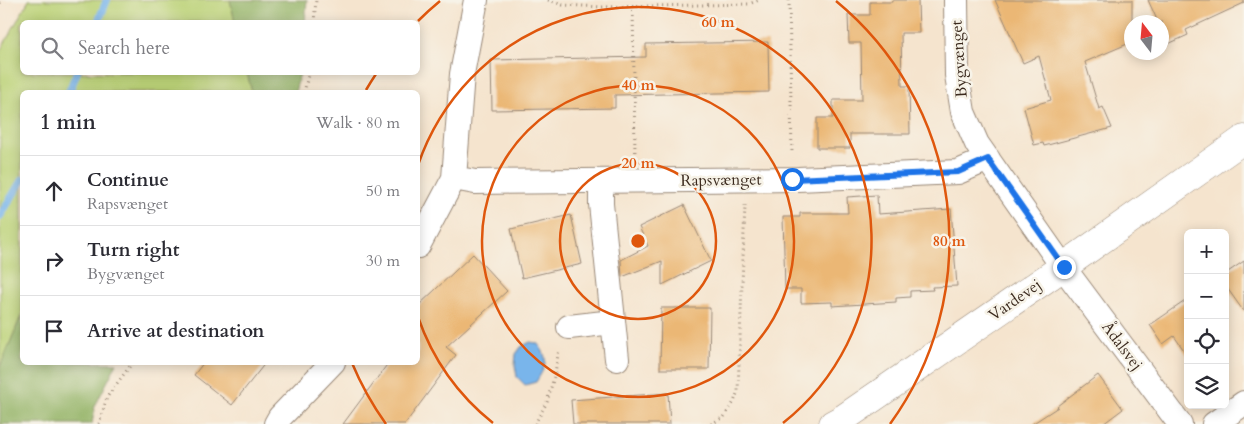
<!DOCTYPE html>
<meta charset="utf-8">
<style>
body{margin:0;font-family:Cardo,serif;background:#f7f7f7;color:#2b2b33}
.controls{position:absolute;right:15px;bottom:15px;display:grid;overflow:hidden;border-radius:8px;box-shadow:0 2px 12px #0003}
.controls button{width:45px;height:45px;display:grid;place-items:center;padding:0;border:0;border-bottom:1px solid #e1e1e2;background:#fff;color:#2b2b33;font:25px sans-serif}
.compass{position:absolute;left:1124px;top:15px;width:45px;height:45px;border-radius:50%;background:#fff;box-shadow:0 2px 12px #0003;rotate:344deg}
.stop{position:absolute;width:15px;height:15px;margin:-11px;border:4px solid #1a73e8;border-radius:50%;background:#fff}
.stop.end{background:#1a73e8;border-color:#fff;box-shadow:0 1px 5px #0008}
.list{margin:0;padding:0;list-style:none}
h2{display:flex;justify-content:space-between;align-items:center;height:65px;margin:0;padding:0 20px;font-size:21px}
h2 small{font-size:16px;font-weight:400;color:#7c7c81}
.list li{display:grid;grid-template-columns:32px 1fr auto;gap:15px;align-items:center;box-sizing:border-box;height:70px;padding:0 20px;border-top:1px solid #e1e1e2}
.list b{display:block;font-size:19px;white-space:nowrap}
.list p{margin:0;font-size:16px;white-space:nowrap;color:#7c7c81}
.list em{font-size:16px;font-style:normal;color:#7c7c81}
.icon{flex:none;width:28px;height:28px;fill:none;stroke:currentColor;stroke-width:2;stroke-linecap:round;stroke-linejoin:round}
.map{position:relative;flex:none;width:1244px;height:424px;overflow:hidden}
.search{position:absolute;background:#fff;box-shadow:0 2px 12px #0003;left:20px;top:20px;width:400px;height:55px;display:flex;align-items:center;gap:12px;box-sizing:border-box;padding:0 18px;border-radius:8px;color:#7c7c81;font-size:19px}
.panel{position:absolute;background:#fff;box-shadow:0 2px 12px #0003;left:20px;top:90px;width:400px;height:275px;border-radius:8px}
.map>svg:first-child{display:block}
</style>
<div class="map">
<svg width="1244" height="424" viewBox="0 0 1244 424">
<rect width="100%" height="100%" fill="#f7f3e8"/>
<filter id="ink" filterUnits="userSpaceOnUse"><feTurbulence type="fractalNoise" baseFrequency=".02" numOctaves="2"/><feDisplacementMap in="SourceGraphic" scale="10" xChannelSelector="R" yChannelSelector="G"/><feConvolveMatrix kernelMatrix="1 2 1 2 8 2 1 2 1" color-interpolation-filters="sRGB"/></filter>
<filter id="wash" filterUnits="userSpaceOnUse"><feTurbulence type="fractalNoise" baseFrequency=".0096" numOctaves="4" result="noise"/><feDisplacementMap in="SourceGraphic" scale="20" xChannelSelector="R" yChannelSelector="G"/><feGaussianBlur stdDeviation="1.12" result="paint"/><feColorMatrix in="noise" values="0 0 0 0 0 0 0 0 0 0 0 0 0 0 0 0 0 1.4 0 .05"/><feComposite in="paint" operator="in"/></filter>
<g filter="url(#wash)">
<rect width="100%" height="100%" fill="#f5e4ce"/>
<path fill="#bbd277" stroke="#7b7e4a" d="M29,0h201l5,22h-213v50l225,1 5,19h-230v222l-22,53v-316z"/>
<path fill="#94b468" stroke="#686f43" d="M230,0h77l-2,22h-70z
M247,73v-1l53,1 -5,19h-43z
M22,314v48l95,1 -22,43 -3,18h-92v-57z"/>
<path fill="#79b5eb" stroke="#5a7084" d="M530,342l7,1c13,15 9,23 -1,39l-11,3 -8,-8 -2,-12 1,-11 5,-7z"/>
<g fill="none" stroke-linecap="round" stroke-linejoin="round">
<path stroke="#79b5eb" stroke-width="8" d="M98,22l9,-22
M69,92l8,-20
M0,216l22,-36"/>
</g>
<g id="blocks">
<path fill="#ebb775" d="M892,0h26l1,33h-18l1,53h7l1,48h-60v14h-33v-30h16v-18h29l-1,-57h-12l-1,-28h22v-13h22z
M995,0h137v42l-47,20 14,47 4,-2 9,21 -68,18 -1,-3 -9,2 -10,-37 27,-8 -12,-44 -16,7z
M1148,0h96v3l-58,27 2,5 -20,9 -6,-13v-9h-4z
M768,42l1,50 -154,3v13l-123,2 -1,-50 155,-3v-13z
M877,195l1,19 73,-5 6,77 -25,1 1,3 -23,1v6l-14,1v4l-64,4v-4l-31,1v-14h-16l-2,-72h17v-4h48l-1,-16z
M684,205l27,56 -49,24v-24l-40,16 -1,-17 27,-14 -9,-19z
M571,215l11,49 -60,14 -11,-49z
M473,254l34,37 -61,56 10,8 -51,69h-62l46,-62h29v-56z
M1244,261v51l-19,-27v-11z
M1188,299v57l-14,-20 -11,8 -13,-19z
M661,308h49l-1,61h-49z
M204,362h62l-34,43 -38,-30z
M1098,375l25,34 -20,15h-71l26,-17 -1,-1z
M668,393l2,31h-97l-2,-24z"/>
</g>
</g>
<g filter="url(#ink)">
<use href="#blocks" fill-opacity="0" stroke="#988776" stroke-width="1"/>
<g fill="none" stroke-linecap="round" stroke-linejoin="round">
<defs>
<path id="street" d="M956,0l1,75 6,37 14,32 86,123 117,157
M454,178l21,4 323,-3 160,-7 30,-13
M601,181v23l16,155
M418,246l36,-68 8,-104 14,-74
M569,327l44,-5
M276,424l4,-7 53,-55
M1214,424l30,-21"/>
<path id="secondary" d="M833,424l11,-6 219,-151 181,-128"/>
</defs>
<use href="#street" stroke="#988776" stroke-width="26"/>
<use href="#secondary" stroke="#988776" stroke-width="29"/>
<path stroke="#988776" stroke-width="3" stroke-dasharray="1 4" stroke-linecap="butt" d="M548,0l15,5 38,2 148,-3 10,-4
M789,0l3,154
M0,3l3,-3
M633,6l2,150
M314,22l2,-22
M304,92l5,-20
M99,424l8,-27 26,-35
M535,424l12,-22 8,-29 4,-24
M711,424l13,-7 10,-15 4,-11 7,-186"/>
<use href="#street" stroke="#fff" stroke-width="24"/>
<use href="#secondary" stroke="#fff" stroke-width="28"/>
</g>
</g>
<g fill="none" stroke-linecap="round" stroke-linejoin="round" filter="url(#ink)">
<path stroke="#1a73e8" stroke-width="6" d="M792,179l166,-7 30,-13 76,108"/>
</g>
<g fill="none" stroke="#df570d" stroke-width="2.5">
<circle cx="638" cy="241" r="78"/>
<circle cx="638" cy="241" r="156"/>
<path d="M493 423A233 233 0 0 1 418 317M418 165A233 233 0 1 1 783 423"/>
<path d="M386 424A311 311 0 0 1 352 363M366 90A311 311 0 0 1 376 74M418 21A311 311 0 0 1 440 1M836 1A311 311 0 0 1 890 424"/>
</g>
<g text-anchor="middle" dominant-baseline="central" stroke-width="5" stroke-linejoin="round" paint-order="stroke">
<g font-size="16" fill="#3b2a1e" stroke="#f7f3e8">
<text transform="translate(959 59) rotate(-94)">Bygvænget</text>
<text transform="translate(721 180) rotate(-1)">Rapsvænget</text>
<text transform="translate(1015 300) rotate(-35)">Vardevej</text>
<text transform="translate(1122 346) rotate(53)">Ådalsvej</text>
</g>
</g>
<circle cx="638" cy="241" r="8" fill="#df570d" stroke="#f7f3e8" stroke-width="2.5"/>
<g font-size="15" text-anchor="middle" font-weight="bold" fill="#df570d" stroke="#f7f3e8" stroke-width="5" stroke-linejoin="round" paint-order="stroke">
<text x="718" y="27">60 m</text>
<text x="638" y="90">40 m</text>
<text x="638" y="168">20 m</text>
<text x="949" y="246">80 m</text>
</g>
</svg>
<div class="controls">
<button>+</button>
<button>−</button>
<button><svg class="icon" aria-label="locate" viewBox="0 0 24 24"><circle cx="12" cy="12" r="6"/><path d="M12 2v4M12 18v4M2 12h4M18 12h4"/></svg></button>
<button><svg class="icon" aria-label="layers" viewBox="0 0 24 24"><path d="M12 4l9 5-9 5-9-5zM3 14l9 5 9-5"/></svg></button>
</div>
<svg class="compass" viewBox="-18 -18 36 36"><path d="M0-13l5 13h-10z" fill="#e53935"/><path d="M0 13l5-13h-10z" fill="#7c7c81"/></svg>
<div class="stop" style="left:792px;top:179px"></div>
<div class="stop end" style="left:1064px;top:267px"></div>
<div class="search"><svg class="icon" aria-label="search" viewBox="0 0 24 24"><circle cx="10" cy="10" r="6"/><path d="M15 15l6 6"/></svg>Search here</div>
<section class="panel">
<h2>1 min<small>Walk · 80 m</small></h2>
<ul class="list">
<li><svg class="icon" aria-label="ahead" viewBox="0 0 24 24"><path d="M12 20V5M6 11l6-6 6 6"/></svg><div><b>Continue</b><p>Rapsvænget</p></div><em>50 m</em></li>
<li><svg class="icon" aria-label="right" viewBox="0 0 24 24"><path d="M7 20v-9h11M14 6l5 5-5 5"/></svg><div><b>Turn right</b><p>Bygvænget</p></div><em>30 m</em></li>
<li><svg class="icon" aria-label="arrive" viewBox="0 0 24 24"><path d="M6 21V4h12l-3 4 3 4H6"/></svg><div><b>Arrive at destination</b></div></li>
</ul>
</section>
</div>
